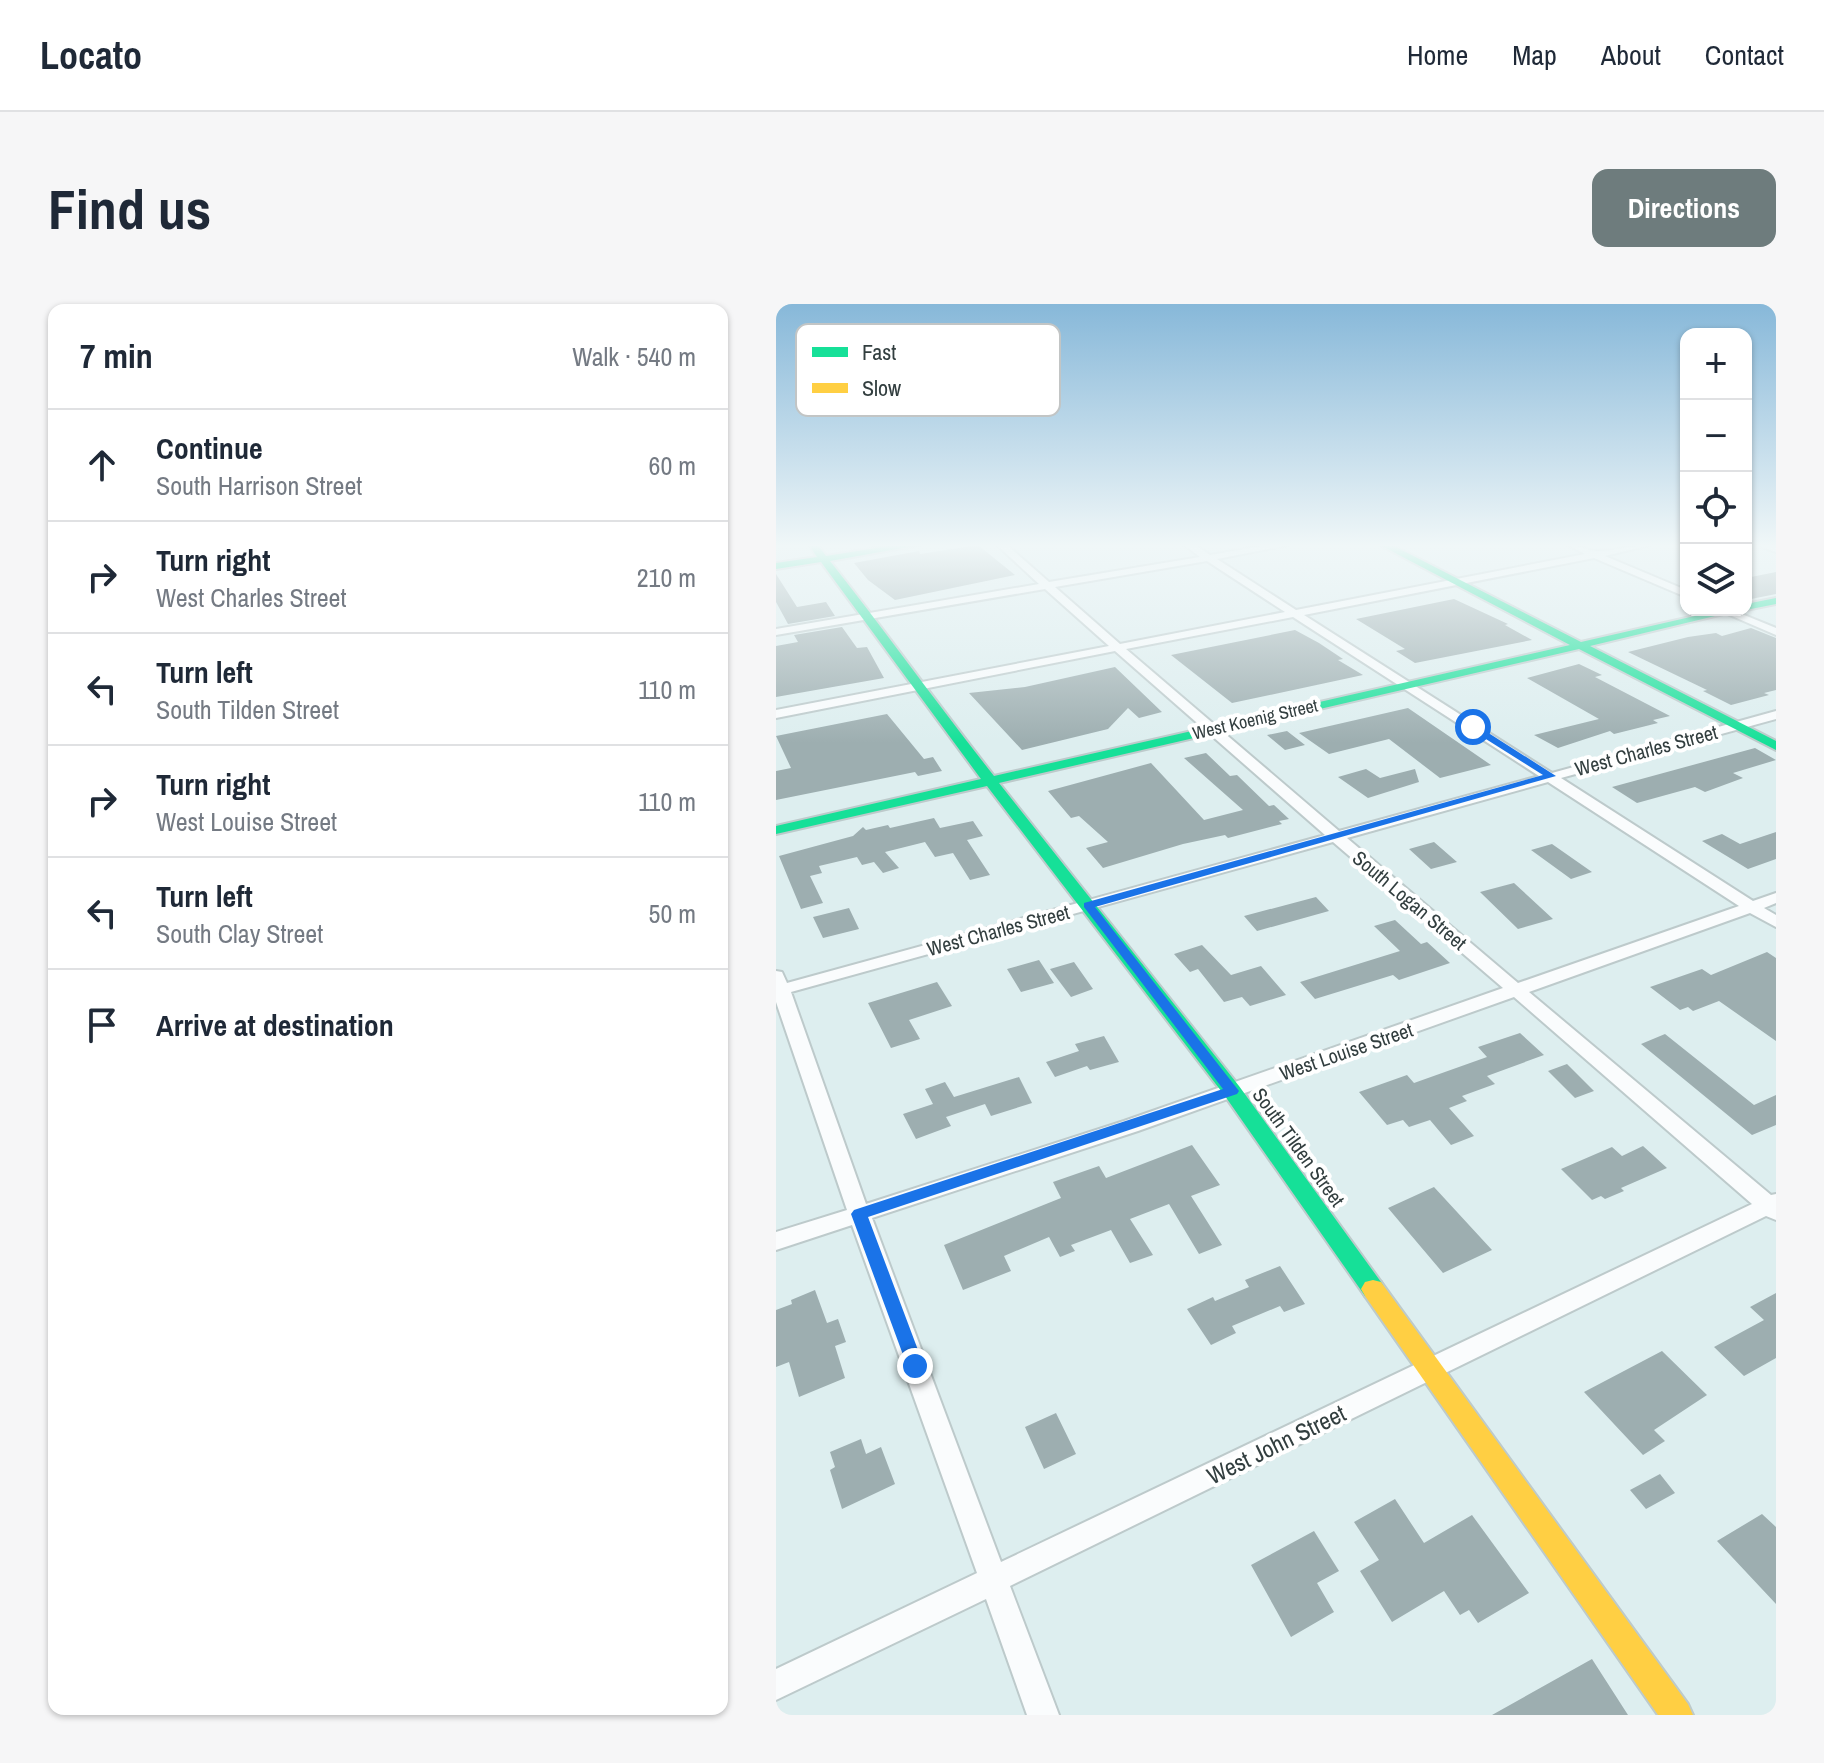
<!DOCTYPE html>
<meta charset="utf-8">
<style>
body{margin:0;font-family:"Archivo Narrow",sans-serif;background:#f6f6f7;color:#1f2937}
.controls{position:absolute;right:24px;top:24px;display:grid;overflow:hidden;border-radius:16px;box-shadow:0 2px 6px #0004}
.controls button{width:72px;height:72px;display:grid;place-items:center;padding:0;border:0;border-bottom:2px solid #e0e1e3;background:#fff;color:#1f2937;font:40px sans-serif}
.stop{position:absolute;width:24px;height:24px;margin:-18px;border:6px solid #1a73e8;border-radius:50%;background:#fff}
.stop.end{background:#1a73e8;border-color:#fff;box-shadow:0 2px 8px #0008}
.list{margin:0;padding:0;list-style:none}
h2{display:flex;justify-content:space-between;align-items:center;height:104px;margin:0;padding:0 32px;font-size:34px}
h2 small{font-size:26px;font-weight:400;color:#747a83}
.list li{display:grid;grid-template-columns:52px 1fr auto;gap:24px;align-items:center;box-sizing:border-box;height:112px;padding:0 32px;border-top:2px solid #e0e1e3}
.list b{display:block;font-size:30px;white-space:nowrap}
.list p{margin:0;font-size:26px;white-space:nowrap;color:#747a83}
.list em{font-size:26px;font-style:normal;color:#747a83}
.icon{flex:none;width:44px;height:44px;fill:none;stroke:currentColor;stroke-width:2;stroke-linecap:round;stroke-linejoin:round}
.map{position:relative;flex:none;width:1000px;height:1411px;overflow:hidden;border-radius:16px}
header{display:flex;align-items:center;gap:48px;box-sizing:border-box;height:112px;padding:0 40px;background:#fff;border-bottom:2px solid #e0e1e3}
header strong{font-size:38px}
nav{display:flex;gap:44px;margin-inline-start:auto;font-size:28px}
.intro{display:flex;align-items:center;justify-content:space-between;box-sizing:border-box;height:192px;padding:0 48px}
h1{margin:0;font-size:56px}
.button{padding:20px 36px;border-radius:16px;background:#6e7c7d;color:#fff;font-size:28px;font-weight:700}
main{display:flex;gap:48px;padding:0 48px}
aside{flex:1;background:#fff;border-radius:16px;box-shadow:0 2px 6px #0004}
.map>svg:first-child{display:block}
</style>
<header>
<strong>Locato</strong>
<nav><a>Home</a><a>Map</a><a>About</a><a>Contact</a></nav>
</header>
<div class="intro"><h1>Find us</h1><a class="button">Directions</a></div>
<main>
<aside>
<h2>7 min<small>Walk · 540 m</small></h2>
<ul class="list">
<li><svg class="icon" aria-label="ahead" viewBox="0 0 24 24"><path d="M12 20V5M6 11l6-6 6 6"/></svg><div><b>Continue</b><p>South Harrison Street</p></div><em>60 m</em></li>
<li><svg class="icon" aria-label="right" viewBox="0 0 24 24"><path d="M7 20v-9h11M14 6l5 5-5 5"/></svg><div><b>Turn right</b><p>West Charles Street</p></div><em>210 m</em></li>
<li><svg class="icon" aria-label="left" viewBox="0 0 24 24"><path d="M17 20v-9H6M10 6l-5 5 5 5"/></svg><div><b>Turn left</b><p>South Tilden Street</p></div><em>110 m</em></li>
<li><svg class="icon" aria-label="right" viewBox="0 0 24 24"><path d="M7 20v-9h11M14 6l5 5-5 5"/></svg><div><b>Turn right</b><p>West Louise Street</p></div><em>110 m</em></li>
<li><svg class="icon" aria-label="left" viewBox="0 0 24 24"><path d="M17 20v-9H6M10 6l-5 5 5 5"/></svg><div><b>Turn left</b><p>South Clay Street</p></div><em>50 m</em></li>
<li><svg class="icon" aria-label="arrive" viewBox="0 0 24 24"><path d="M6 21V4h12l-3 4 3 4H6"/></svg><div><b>Arrive at destination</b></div></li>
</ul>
</aside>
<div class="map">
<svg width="1000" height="1411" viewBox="0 0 1000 1411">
<rect width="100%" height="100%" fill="#ddeeef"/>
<path fill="#9daeb0" d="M202,241l37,30 -120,25 -27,-20 -14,-17 65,-12 1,3z
M1000,268v22l-30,6v-22z
M0,270l21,33 29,-5 9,14 -47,8 -12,-22z
M678,295l54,25 -3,1 27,15 -117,23 -19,-12 9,-2 -49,-30z
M66,323l15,21 10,-1 17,31 -108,19v-51l22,-4 -4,-7z
M975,324l25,10v52l-12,3 5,2 -38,10 -28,-14 4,-1 -79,-38 60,-15 28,-4 6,3z
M519,326l24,13 24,16 -5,1 25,15 -131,28 -61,-48z
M803,360l23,11 -7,2 75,39 -17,4 5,3 -44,11 -4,-3 -52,17 -24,-13 65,-16 -72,-41z
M339,363l47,45 -23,6 -11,-10 -20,21 -86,21 -53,-57 56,-6z
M632,404l83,57 -51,13 -51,-39 -60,15 -30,-21z
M111,410l37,45 9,-2 9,14 -24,5 -3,-4 -139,28v-29l15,-3 -15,-32z
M511,427l18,14 -20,5 -18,-15z
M979,444l21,12 -43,13 10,5 -38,14 -10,-5 -58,16 -25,-16z
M430,449l24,23 7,-1 32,31 5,-1 15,14 -10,2 3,3 -54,14 -3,-3 -42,9 -80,24 -17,-20 22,-6 -29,-26 -8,2 -23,-27 103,-28 53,57 39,-10 -59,-52z
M590,465l14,9 35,-9 4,13 -51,16 -30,-21z
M158,514l6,10 33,-7 10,15 -16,4 23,35 -20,5 -17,-27 -18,4 -10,-15 -40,10 14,16 -16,5 -9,-11 -12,3 -5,-8 -38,9 3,7 -12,3 13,27 -22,6 -22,-53 74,-20 10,-9 3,3 22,-5 2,3z
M1000,528v27l-28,10 -46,-28 20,-7 18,10z
M658,538l23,20 -26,7 -22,-20z
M776,540l40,28 -21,7 -40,-29z
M738,579l39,36 -35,10 -38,-37z
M540,593l13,14 -72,20 -13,-15z
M73,604l10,21 -36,9 -10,-21z
M619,616l26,24 6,-2 23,21 -51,17 -6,-5 -78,24 -15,-17 100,-31 -26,-25z
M426,641l29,30 30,-9 25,29 -36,11 -8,-9 -18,5 -26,-33 -8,3 -16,-18z
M991,648l9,6v83l-57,-40 -26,10 -5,-4 -8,3 -30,-23 52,-18 9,6z
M263,656l15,23 -33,9 -14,-23z
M298,658l19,27 -22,8 -21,-28z
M161,678l15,24 -43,14 11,19 -29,9 -23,-45z
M744,729l24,22 -57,21 8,8 -33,12 5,5 -18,7 25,28 -23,9 -21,-25 -21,7 -6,-7 -16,5 -28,-33 48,-17 7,8 73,-26 -9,-10z
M889,730l89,71 22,-10v30l-24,10 -111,-91z
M328,732l15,26 -29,8 -3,-4 -32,11 -9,-15 33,-11 -4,-7z
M791,760l27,27 -19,7 -27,-27z
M243,773l13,26 -41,13 -6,-12 -39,13 5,9 -35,13 -13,-25 30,-10 -8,-15 20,-7 9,15z
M416,841l28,40 -29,11 31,49 -23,9 -30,-50 -39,15 23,36 -23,8 -19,-33 -40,15 4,6 -15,6 -11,-20 -45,19 7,15 -48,19 -19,-45 117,-47 -8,-16 46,-16 7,12z
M867,842l24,22 -46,20 3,3 -19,8 -4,-3 -9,4 -31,-31 51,-22 10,9z
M658,883l58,63 -49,23 -55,-65z
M504,962l25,38 -21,8 -4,-6 -48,20 4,7 -25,12 -24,-36 26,-12 2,4 34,-14 -4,-7z
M39,986l12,33 11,-4 8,23 -11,4 10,32 -46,19 -10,-35 -13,5v-57l16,-6 -1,-4z
M1000,989v65l-32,18 -30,-29 50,-27 -14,-13z
M886,1047l45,44 -53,35 11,11 -22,14 -59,-63z
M280,1109l20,41 -32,15 -19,-42z
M85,1135l5,15 15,-7 14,37 -53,25 -12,-39 5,-3 -5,-15z
M884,1170l15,19 -29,16 -16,-19z
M619,1195l29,44 48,-28 57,78 -51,30 -9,-13 -9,5 -16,-24 -52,31 -32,-51 19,-11 -25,-38z
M986,1210l14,13v77l-59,-63z
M538,1227l25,40 -22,12 17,29 -43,25 -40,-72z
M816,1355l36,56h-136z"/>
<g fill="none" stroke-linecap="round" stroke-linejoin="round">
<defs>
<path id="street" d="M221,241h10l42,37 151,-25 -16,-12h11l15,10 57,-10h22l-72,14 79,51 289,-56 -17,-9c11,0 21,7 31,6 17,0 34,-6 51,-6l-45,11 81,34v7l-92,-39 -290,57 248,158 224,-62v8l-215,59 192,123 23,-8v10l-12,5 12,7v12l-26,-14 -221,79 242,203 5,-1v26l-10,-4 -756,370 49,129h-32l-41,-116 -210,101v-31l201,-96 -125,-348 -76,25v-18l71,-22 -71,-208v-31l6,1 5,11 538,-148 -210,-184 -339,67v-8l333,-64 -64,-57 -269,46v-6l263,-45zM431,257l78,51 -165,32 -65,-57zM517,313l246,159 -200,55 -213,-182zM772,478l191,124 -221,77 -171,-145zM557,538l170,146 -379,133 -258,83 -75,-212zM738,693l238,207 -751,358 -129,-344 266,-87z
M985,241l15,1v6l-14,-5z
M942,306h14l44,18v7z"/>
<path id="fast" d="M33,241h9l8,11 69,-11h24l-89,16c56,71 108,144 164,215l576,-131 -190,-100h12l189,97 140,-32h19l-150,36 186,95v9l-197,-101 -580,134 240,303 142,196 4,7 -4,7 -8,2 -8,-2 -140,-200 -238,-310 -211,48v-8l205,-47 -160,-217 -45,7v-6l41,-6z
M1000,294v6l-30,6v-6z"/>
<path id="slow" d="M597,976l8,2 307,422 5,11h-35l-293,-419 -4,-7 4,-7z"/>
</defs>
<use href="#street" stroke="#bdcacb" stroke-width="4"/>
<use href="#fast" stroke="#bdcacb" stroke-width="4"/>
<use href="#slow" stroke="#bdcacb" stroke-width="4"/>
<use href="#street" fill="#fafcfd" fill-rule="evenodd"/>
<use href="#fast" fill="#16e098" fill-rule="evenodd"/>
<use href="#slow" fill="#ffcf43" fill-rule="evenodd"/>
</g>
<linearGradient id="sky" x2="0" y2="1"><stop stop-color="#87b8d9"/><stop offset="0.55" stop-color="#f0f7f8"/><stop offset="1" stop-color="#f0f7f8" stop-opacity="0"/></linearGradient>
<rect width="1000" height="439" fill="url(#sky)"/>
<path fill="#1a73e8" d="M694,421h6l80,51 -461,131 144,184 -2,3 -369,123 56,149 -3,5h-12l-58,-157 3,-4 369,-121 -139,-182v-4l459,-128 -73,-46z"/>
<g text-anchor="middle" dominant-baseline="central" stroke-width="8" stroke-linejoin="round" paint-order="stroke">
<g font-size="18" fill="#323e3f" stroke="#fff">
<text transform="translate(479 415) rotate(-13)">West Koenig Street</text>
</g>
<g font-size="20" fill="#323e3f" stroke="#fff">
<text transform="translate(870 446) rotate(-15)">West Charles Street</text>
<text transform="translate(634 596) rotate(40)">South Logan Street</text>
<text transform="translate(222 626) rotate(-15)">West Charles Street</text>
<text transform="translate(570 747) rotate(-19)">West Louise Street</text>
<text transform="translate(523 843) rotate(54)">South Tilden Street</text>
</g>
<g font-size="24" fill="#323e3f" stroke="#fff">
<text transform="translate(500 1140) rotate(-26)">West John Street</text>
</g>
</g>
<rect x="20" y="20" width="264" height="92" rx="12" fill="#fff" stroke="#c2c5c5" stroke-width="2"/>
<rect x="36" y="43" width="36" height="10" fill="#16e098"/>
<rect x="36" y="79" width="36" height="10" fill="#ffcf43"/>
<g font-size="22" fill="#323e3f">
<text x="86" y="56">Fast</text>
<text x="86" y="92">Slow</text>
</g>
</svg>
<div class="controls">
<button>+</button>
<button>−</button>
<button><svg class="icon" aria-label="locate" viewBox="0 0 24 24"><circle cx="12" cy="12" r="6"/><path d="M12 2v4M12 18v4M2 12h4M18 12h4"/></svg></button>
<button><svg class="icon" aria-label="layers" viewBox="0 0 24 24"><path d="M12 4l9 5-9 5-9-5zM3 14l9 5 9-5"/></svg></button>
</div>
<div class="stop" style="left:697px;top:423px"></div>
<div class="stop end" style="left:139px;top:1062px"></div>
</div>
</main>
